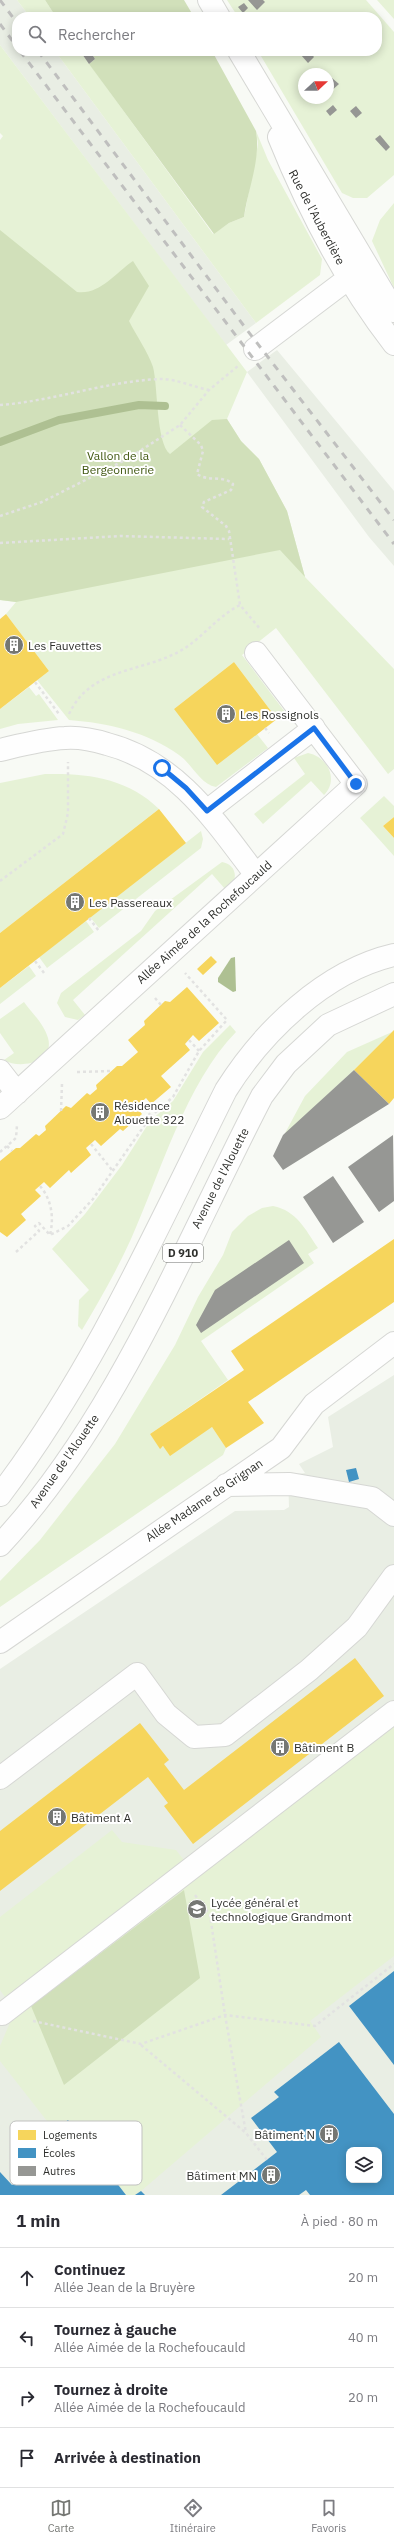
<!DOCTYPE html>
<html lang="fr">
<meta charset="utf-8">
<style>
body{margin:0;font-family:"IBM Plex Sans",sans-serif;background:#f2f2f3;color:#2b2b33}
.controls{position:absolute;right:12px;bottom:12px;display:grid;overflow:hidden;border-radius:8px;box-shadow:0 2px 10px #0003}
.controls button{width:36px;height:36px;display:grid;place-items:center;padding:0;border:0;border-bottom:1px solid #e1e1e2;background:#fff;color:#2b2b33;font:20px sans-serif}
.compass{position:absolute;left:298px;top:68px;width:36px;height:36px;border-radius:50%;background:#fff;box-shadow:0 2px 10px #0003;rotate:68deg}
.stop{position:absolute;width:12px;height:12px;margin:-9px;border:3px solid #1a73e8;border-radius:50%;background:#fff}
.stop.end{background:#1a73e8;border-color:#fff;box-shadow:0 1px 4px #0008}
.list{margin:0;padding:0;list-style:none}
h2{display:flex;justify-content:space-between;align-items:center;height:52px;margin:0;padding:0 16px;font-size:17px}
h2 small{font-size:13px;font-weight:400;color:#7c7c81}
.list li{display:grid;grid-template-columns:26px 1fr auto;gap:12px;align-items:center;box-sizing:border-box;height:60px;padding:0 16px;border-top:1px solid #e1e1e2}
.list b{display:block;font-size:15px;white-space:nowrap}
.list p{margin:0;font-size:13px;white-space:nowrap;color:#7c7c81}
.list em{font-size:13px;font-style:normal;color:#7c7c81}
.icon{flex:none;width:22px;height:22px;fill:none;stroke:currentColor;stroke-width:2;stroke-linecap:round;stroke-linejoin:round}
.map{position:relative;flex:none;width:394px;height:2195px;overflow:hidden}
.search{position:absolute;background:#fff;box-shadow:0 2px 10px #0003;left:12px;right:12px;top:12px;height:44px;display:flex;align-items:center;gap:10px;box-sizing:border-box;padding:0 14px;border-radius:16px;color:#7c7c81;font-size:15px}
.sheet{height:292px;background:#fff}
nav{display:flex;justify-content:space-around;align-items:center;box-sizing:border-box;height:56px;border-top:1px solid #e1e1e2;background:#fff;font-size:11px;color:#7c7c81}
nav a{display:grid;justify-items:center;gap:2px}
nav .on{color:#757773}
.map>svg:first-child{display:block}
</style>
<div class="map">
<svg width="394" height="2195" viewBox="0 0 394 2195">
<rect width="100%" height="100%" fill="#f8faf5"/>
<path fill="#e9eee4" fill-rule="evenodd" d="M0,0h17l13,17h-13v34h38l201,272 -30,22 -226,-300z
M277,350l117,141v75l-25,-29 -122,-165z
M394,1375v820h-394v-526l235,-158 49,-1 5,-3 -1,-32 17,-2 -6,-9 34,-17 -5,-30zM349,2150h30v30h-30z"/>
<path fill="#e6f2d6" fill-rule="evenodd" d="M17,0h28l11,17h-26z
M227,0h139l28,32v143l-27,23h-14l-11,-5 -84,-142h119v-34h-139zM304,74h24v24h-24z
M378,0h16v19l-17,-19z
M0,45l247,327 -20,47 14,22 18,18 28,52 18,66 89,92v100l-6,5 -112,-146 -34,27 43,57 -8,7 -43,-57 -60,47 83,25 11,14 -52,39c-16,-3 -24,-23 -37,-32 -32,-23 -71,-32 -110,-35l-32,-40 12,-9 -43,-57 10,-12 -16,-2v-460l3,-4 -3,-3z
M55,51h25l133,183 16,-11 15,-6 14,-73 -2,-13 12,29 54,99 -2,16 -64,48z
M394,203v85l-22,-47 8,-21z
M29,687l7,9 3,-2 19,26 -40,4 -18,5v-20z
M308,753c20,4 31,27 16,42l-13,-14 -48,43 -9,-10 51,-40 -11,-16z
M45,774c42,-1 83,4 114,35l-159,124v-150z
M384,796l10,10v11l-11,9 11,12v18l-34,-38z
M201,831l2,8 -2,9 -102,80 -9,-11z
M222,862c10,2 15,9 12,19l-9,8 -13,-15 -139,126 12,15 -7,5 -13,-3 -8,-14 4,-10 80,-62 14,-20z
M86,921l8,11 -47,36 -8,-11z
M29,966l7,10 -36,28v-16z
M24,1002c8,11 20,22 24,36 7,24 -28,32 -44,22l10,-7 -14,-20v-14z
M230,1025l6,7c-50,51 -76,142 -105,207 -14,31 -31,61 -49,91l-4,-4 1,-26 10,-10 -37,-41 33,-35 37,-49 28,-44 23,-20 30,-49z
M392,1032l-38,38 -70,65 21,-39 42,-44z
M273,1206c24,5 32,23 45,42l-10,6 6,9 -113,78 27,39 -78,54 10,14 52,-21 14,21 -3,7 -223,152v-26l40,-41 75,-96 60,-99 23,-48 25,-42 9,-23 16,-16 14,-8z
M394,1721v235l-84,65 11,16 -180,154 -6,4h-9l-58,-75 -14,10 -54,-69v-15l15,-35 -15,-21v-73l112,-87 10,12 54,8 18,23z"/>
<path fill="#d1e0ba" d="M45,0h139l10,17h-138z
M90,51h122l44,80c5,28 -8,58 -12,86l-15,6 -15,11 -125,-170 6,-5z
M0,230l77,62c23,3 37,-18 56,-31l16,25 -20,35c7,14 19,31 24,46 5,19 3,76 17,87l42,-34 15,-1 14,22 18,18 28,52 18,66 -25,-27 -264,52 -16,-2z
M184,1890l16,88 -136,107 -33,-79z"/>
<path fill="#aec092" d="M235,957l1,34 -3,1 -15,-10v-4l13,-20z"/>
<path fill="#f6d55c" d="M6,614l43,57 -49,38v-90z
M234,662l43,57 -60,46 -43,-56z
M159,809l27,34 -186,145v-55z
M394,817v21l-11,-12z
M211,956l6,6 -14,13 -6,-6z
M187,987l32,36 -20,18 -6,-6 -8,9 5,6 -29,26 10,11 -20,17 -5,-6 -10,9 6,7 -19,17 -3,-2 -19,17 -6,-6 -9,8 5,7 -20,18 -2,-3 -19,18 -6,-6 -9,8 6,6 -20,18 5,6 -19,17 -7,-5v-71l16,-13h4l16,-14 3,2 7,-6 -1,-4 21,-20 5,2 16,-15 3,2 7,-6 -1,-4 21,-19h5l16,-14 -10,-12 17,-15 -1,-4 21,-20 5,1z
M394,1030v68l-5,6 -35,-34z
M394,1239v63l-146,100 16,21 -38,25 -14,-21 -42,29 -7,-10 -3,3 -10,-15 94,-64 -13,-19z
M355,1658l29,38 -191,148 -29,-38 4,-3 -20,-26 -148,114v-60l140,-108 29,37 -5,4 20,26z"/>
<path fill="#4393c3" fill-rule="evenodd" d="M356,1468l3,11 -10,3 -3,-12z
M394,1971v94l-45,-59z
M339,2042l55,72v81h-84l-4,-5 -7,5h-78l56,-43 -26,-34 28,-21 -5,-5zM349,2150h30v30h-30z
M68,2120l58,75h-126v-23l12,13 31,-23 -12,-15z
M141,2191l4,4h-10z"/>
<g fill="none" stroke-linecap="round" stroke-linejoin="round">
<path stroke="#aec092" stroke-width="8" d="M0,442l59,-22 80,-15 26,1"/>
</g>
<path fill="#969794" d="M248,0h15l2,2 -8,8z
M244,3l4,5 -5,5 -5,-6z
M80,51h10l5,8 -6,5z
M305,51h4l5,6 -6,6 -7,-8z
M332,78l7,6 -9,8 -2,-11z
M333,105l4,5 -7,6 -4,-5z
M356,106l6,7 -6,5 -6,-7z
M380,135l10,12 -4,4 -11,-12z
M354,1070l35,34 -106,66 -10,-14 10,-21z
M393,1135l1,66 -15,11 -31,-45z
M333,1176l31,46 -31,21 -30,-46z
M289,1240l15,23 -103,70 -5,-8 19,-35z"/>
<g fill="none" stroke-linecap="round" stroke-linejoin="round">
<defs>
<path id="minor" d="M209,0l10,17
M239,51l155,260
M279,137c29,72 67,145 115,207
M255,349l94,-71
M0,750c21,-5 43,-11 65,-12 14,-1 29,2 42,6 70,18 108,77 149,131
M207,811l107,-83
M0,1071l17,22
M0,1108l356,-324 -100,-131
M226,1485l64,-1 82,14 22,17
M0,1642l281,-194 33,-44 80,-61
M0,1778l137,-104 29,40 28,23 31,-2 84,-65 48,-43 37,-51
M2,2014l392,-302"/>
<path id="major" d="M0,1495c94,-124 157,-267 226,-405 37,-59 99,-119 168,-135
M0,1545c116,-124 184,-299 262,-449l24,-32 42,-39 66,-31"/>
</defs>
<use href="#minor" stroke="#d6d7d4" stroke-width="24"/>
<use href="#major" stroke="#d6d7d4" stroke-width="24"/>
<path stroke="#e2e2e1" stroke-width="2.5" stroke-dasharray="3 3" stroke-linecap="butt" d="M0,405c54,-4 107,-24 161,-26 15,0 33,8 48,11
M180,425l21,20 2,6 -6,23c11,8 26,1 36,10l-2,6 -27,12 -2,5 24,19 3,5 11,74
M0,516l42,-14 87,-44 51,-33 29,-35 29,-24
M0,543l121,-7 108,3
M35,682l24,32
M69,714c23,-49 78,-41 116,-66 21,-14 32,-31 55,-43l21,25
M265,728l4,5
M0,881l63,-47 5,-21v-51
M89,918l10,13
M35,961l9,12
M155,998l6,7
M189,1040l10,11
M77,1072l34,-1
M141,1104l10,12
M61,1111l1,-27
M91,1144l21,26
M7,1146l5,5
M0,1152l16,-14 1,-13
M40,1186c12,14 14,32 10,49
M16,1252l23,-21 -4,-5 4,-3 11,12 18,-9 25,-27 58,-83 22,-19 26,-46 28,-31 -42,-47
M195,1895l15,20 15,100 21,118
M33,2021l108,23 84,-29 90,11 79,-62
M141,2045l105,88 21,27"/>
<use href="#minor" stroke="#fefefe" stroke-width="22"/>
<use href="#major" stroke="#fefefe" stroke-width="22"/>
<path stroke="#bfbfbe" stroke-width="3" stroke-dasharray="7 7" stroke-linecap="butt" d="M0,0l17,23
M0,24l17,23
M20,51l374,493
M38,51l209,279 147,190"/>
</g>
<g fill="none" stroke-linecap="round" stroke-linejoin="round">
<path stroke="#1a73e8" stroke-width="5" d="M162,768l24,20 21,23 107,-83 42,56"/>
</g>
<defs>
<symbol id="building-disc" viewBox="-11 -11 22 22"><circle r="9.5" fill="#757773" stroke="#fff"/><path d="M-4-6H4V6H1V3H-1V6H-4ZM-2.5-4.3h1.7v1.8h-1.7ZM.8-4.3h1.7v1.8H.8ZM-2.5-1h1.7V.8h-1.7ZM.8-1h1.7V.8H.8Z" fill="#fff"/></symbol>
<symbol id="school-disc" viewBox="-11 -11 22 22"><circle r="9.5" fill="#757773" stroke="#fff"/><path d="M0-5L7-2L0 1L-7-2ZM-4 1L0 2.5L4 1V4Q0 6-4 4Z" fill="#fff"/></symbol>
</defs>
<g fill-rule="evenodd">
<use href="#building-disc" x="3" y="634" width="22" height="22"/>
<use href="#building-disc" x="215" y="703" width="22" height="22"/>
<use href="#building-disc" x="64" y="891" width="22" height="22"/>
<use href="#building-disc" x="89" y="1101" width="22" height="22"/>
<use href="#building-disc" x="269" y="1736" width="22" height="22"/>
<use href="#building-disc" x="46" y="1806" width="22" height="22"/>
<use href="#school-disc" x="186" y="1898" width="22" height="22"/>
<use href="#building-disc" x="318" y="2123" width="22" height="22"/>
<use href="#building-disc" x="260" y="2164" width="22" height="22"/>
</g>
<g text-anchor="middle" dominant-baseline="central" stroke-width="4" stroke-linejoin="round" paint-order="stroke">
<rect fill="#fff" stroke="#6d6e6c" stroke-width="1" x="163" y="1244" width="40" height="18" rx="3"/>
<g font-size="11" font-weight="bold" fill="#2f302d">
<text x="183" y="1253">D 910</text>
</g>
<g font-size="12" fill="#2f302d" stroke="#fff">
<text transform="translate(317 217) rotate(62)">Rue de l'Auberdière</text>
<text transform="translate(204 922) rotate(-42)">Allée Aimée de la Rochefoucauld</text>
<text transform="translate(220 1178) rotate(-63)">Avenue de l'Alouette</text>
<text transform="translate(64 1461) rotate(-55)">Avenue de l'Alouette</text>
<text transform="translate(204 1500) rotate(-34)">Allée Madame de Grignan</text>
</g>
<g font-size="12" fill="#415812" stroke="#fff">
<text x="118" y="455">Vallon de la<tspan x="118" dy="14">Bergeonnerie</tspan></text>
</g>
<g font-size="12" fill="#2f302d" stroke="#fff" text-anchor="start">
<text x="28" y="645">Les Fauvettes</text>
<text x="240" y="714">Les Rossignols</text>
<text x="89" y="902">Les Passereaux</text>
<text x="114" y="1105">Résidence<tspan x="114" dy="14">Alouette 322</tspan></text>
<text x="294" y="1747">Bâtiment B</text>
<text x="71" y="1817">Bâtiment A</text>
<text x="211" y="1902">Lycée général et<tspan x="211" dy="14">technologique Grandmont</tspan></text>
<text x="315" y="2134" text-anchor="end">Bâtiment N</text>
<text x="257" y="2175" text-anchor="end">Bâtiment MN</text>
</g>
</g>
<rect x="10" y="2121" width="132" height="64" rx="6" fill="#fff" stroke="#c1c1c0" stroke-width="1"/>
<rect x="18" y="2130" width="18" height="10" fill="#f6d55c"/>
<rect x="18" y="2148" width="18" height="10" fill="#4393c3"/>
<rect x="18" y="2166" width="18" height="10" fill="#969794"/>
<g font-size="11" fill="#2f302d">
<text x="43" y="2139">Logements</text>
<text x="43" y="2157">Écoles</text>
<text x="43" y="2175">Autres</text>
</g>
</svg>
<div class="controls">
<button><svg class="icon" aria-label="layers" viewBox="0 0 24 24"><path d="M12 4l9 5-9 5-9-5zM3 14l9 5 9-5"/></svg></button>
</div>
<svg class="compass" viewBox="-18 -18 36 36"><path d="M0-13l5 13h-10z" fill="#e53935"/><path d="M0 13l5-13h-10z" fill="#7c7c81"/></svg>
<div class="stop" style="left:162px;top:768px"></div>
<div class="stop end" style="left:356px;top:784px"></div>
<div class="search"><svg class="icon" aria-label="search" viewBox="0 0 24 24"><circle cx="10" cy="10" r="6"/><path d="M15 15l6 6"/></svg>Rechercher</div>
</div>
<section class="sheet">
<h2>1 min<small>À pied · 80 m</small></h2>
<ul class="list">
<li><svg class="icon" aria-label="ahead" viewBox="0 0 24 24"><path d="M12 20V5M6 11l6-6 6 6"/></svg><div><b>Continuez</b><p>Allée Jean de la Bruyère</p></div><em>20 m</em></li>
<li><svg class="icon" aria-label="left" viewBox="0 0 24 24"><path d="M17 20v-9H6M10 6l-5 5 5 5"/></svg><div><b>Tournez à gauche</b><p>Allée Aimée de la Rochefoucauld</p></div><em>40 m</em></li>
<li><svg class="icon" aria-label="right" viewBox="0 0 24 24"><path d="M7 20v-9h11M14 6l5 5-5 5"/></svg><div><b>Tournez à droite</b><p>Allée Aimée de la Rochefoucauld</p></div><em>20 m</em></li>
<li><svg class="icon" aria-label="arrive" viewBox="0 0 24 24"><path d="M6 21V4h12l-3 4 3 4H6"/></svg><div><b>Arrivée à destination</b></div></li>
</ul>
</section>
<nav>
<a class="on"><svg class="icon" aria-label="map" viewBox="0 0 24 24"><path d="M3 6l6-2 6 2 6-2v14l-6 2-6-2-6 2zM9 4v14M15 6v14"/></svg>Carte</a>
<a><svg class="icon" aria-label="directions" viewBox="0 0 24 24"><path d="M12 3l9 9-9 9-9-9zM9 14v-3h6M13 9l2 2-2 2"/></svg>Itinéraire</a>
<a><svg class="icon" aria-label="saved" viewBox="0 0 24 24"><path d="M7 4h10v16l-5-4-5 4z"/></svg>Favoris</a>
</nav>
